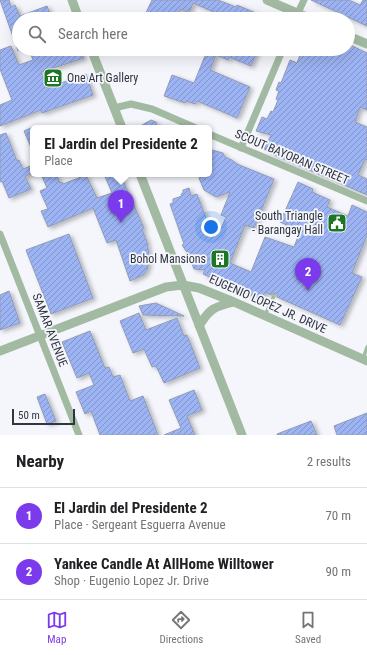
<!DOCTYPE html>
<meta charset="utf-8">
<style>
body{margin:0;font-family:"Roboto Condensed",sans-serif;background:#f2f2f2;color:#202124}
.scale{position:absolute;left:12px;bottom:10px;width:63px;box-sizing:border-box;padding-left:4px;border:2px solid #31353f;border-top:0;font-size:11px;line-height:14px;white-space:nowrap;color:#31353f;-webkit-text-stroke:3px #f4f6fc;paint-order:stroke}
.you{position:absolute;left:211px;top:227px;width:14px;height:14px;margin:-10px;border:3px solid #fff;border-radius:50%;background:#1a73e8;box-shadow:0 0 0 6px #1a73e833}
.badge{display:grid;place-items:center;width:26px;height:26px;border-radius:50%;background:#7c3aed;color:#fff;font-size:13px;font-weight:700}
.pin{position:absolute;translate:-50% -33px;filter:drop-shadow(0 1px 2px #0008)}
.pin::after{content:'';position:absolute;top:21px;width:14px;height:12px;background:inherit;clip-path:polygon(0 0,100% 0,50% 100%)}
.popup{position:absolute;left:30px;top:125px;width:182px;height:52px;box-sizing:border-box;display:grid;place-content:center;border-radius:6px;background:#fff;filter:drop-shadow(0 1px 3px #0005);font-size:13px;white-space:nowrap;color:#757577}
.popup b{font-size:15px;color:#202124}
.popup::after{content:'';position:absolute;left:50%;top:100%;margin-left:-8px;border:8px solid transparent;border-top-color:#fff}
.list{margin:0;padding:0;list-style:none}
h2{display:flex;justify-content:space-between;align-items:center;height:52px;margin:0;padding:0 16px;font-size:17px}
h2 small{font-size:13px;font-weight:400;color:#757577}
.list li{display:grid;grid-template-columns:26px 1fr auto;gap:12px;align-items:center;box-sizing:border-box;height:56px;padding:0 16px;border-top:1px solid #e0e0e0}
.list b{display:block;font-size:15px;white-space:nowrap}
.list p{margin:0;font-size:13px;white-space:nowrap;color:#757577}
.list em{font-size:13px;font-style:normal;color:#757577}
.icon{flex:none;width:22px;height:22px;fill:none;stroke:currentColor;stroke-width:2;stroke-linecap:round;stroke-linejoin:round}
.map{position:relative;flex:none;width:367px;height:435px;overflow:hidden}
.search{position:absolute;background:#fff;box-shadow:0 4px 16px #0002;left:12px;right:12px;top:12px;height:44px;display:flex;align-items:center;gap:10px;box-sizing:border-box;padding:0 14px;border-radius:22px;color:#757577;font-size:15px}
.sheet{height:164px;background:#fff}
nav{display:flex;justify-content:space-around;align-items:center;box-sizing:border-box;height:56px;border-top:1px solid #e0e0e0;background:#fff;font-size:11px;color:#757577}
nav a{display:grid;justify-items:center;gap:2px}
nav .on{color:#7c3aed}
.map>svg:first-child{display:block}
</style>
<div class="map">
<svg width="367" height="435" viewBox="0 0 367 435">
<defs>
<pattern id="building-hatch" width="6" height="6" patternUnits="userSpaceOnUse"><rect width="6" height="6" fill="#9db4f4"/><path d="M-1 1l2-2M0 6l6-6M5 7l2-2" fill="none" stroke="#8193c7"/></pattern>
<filter id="shadow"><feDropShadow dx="3" dy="2" stdDeviation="2" flood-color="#0004"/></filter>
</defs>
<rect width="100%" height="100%" fill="#f4f6fc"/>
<path fill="url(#building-hatch)" stroke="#929bb4" filter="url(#shadow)" d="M0,0h9l2,7 4,-2 5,11 27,-10 5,13h-33l-1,32z
M152,0h66l18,7 1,-2 33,14h-57l3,-6 -23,-10 -4,10 -8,-4 -5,10h-28l-4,-2z
M311,0h38l11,5 3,-5h4v26z
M348,44l19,9v57l-7,-3 -5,15 12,5v33l-2,-1 -7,16 9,4v16l-95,-41v-1l-8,-4 7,-14 -15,-4 6,-14 5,2 4,-8 2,1 5,-12 -2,-1 3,-8 -3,-1 3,-8 2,1 9,-23 7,3 4,-11 2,1 2,-4h43z
M11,46l8,19 14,-5 -4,-11h12l3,7 13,-4 1,4 22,-7 4,9 -43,14 6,16 39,-14 7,21 -51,18 -1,-3 -41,16v-21l12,-5 -12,-31v-19z
M203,49h55l-7,17 -22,-9 -1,3 -12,-5 -6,15 40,17 -13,31 -40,-17 -2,3 -9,-3 -1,2 -21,-7 8,-21 22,8 13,-32z
M151,120l5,2 1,6h-20z
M33,127v25l-9,-21z
M6,133l11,28 2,-1 4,9 10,-4v8l-8,3 6,13 -22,9 -7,-17 -2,1v-47z
M212,150l11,3 2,4 7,3 5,4 37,15 -20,49 -9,-3 -15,38 21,9 14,-35 29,10 6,-16 -20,-9 18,-40 15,7 -1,3 18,8 -3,7 21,9 4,-11 15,7v23l-15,38 10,4 -22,48 -63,-28v-3l-2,-1 -4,2 -6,-3 -4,8 -58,-26 2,-4 -11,-1 -6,-15 -6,-9 2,-1 -14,-40 3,-1v-4l9,-3 -1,-2 2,-1v-3l6,-2 2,8 6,-2 16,42 2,-7 5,2 6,-14 -5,-2 9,-23 -14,5 -12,-7 -5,-12 2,-4h8v-18z
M41,174h15l4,9 2,-1 1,2 23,-9 11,23 15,-5 -8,-19h16l24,54 -2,1 5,13 2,13 -1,10 -1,5 -4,5 -13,6 -14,-41 -9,3 -14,-35 -45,19 -7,-16 7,-2 -8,-18 7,-3z
M69,234l24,64 -42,16 -25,-64z
M9,291l11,32 -20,7v-35z
M156,303l28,13 -41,-1 -4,-9z
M139,313l7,17 31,-12 7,18 3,-1 13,33 -36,15 -8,-17 -4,1 -8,-18 -11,4 -13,-32z
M90,331l15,37 4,-1 4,10 7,-2 10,26 13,-5 15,39h-58l-9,-24 -6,3 -9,-22 18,-7 -5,-12 -12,5 -15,-36z
M194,390l8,20 -15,6 8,19h-31l17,-7 -12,-28z
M45,394l11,27 -9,3 -10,-27z
M367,413v22h-30l-3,-9z
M311,421l6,14h-40v-1z"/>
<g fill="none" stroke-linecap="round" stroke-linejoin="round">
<path stroke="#a3baa2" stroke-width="3.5" d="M265,315l9,-19
M363,359l4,-12"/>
<path stroke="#a3baa2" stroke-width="7" d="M295,19l9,-19
M114,108l17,-4 21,5 44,19
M209,134l158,67
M241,148l42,-99
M0,234l79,201"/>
<path stroke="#a3baa2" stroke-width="9" d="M72,0l7,19
M267,0l44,19
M348,36l19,8
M91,49l31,79
M140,174l102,261
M199,326c11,-18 15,-19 35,-24
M0,351l166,-64 17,-2 16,3 35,14 133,59"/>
</g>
<defs>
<symbol id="museum-square" viewBox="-11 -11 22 22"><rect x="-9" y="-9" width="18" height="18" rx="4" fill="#1c7725" stroke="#f4f6fc"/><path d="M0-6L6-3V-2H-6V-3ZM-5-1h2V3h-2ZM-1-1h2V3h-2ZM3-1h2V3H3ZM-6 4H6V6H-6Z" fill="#fff"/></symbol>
<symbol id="civic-square" viewBox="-11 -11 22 22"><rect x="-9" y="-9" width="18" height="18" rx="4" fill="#1c7725" stroke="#f4f6fc"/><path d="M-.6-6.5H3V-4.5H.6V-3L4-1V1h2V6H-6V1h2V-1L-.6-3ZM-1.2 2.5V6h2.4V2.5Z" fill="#fff"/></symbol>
<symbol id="building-square" viewBox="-11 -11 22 22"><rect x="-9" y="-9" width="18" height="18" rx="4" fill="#1c7725" stroke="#f4f6fc"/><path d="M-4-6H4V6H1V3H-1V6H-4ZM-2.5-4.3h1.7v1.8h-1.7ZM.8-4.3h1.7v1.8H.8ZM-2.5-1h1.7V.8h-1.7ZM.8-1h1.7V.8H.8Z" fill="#fff"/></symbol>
</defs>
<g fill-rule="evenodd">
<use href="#museum-square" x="42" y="67" width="22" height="22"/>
<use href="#civic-square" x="326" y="212" width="22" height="22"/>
<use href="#building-square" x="209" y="248" width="22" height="22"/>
</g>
<g text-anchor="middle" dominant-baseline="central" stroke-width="3.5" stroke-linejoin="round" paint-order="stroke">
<g font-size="12" fill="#31353f" stroke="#f4f6fc" text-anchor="end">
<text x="67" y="78" text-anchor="start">One Art Gallery</text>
<text x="323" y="216">South Triangle<tspan x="323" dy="14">- Barangay Hall</tspan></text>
<text x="206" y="259">Bohol Mansions</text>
</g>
<g font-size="12" fill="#31353f" stroke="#f4f6fc">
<text transform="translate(292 157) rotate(23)">SCOUT BAYORAN STREET</text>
<text transform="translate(268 304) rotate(24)">EUGENIO LOPEZ JR. DRIVE</text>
<text transform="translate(50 330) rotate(69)">SAMAR AVENUE</text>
</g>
</g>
</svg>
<div class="scale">50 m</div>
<div class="you"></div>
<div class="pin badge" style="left:121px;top:223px">1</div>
<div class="popup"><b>El Jardin del Presidente 2</b>Place</div>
<div class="pin badge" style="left:308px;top:291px">2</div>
<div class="search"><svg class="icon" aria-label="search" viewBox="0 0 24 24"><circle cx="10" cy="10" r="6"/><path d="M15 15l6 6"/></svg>Search here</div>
</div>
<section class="sheet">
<h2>Nearby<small>2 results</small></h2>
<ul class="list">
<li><span class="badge">1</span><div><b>El Jardin del Presidente 2</b><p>Place · Sergeant Esguerra Avenue</p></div><em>70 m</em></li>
<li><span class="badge">2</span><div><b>Yankee Candle At AllHome Willtower</b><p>Shop · Eugenio Lopez Jr. Drive</p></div><em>90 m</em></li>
</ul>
</section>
<nav>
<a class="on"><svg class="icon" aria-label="map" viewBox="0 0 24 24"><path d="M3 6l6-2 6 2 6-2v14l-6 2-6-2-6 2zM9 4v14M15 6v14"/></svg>Map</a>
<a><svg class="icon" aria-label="directions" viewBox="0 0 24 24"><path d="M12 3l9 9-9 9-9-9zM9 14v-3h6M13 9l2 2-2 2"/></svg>Directions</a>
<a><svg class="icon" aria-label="saved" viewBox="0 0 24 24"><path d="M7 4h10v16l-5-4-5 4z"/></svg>Saved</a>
</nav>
